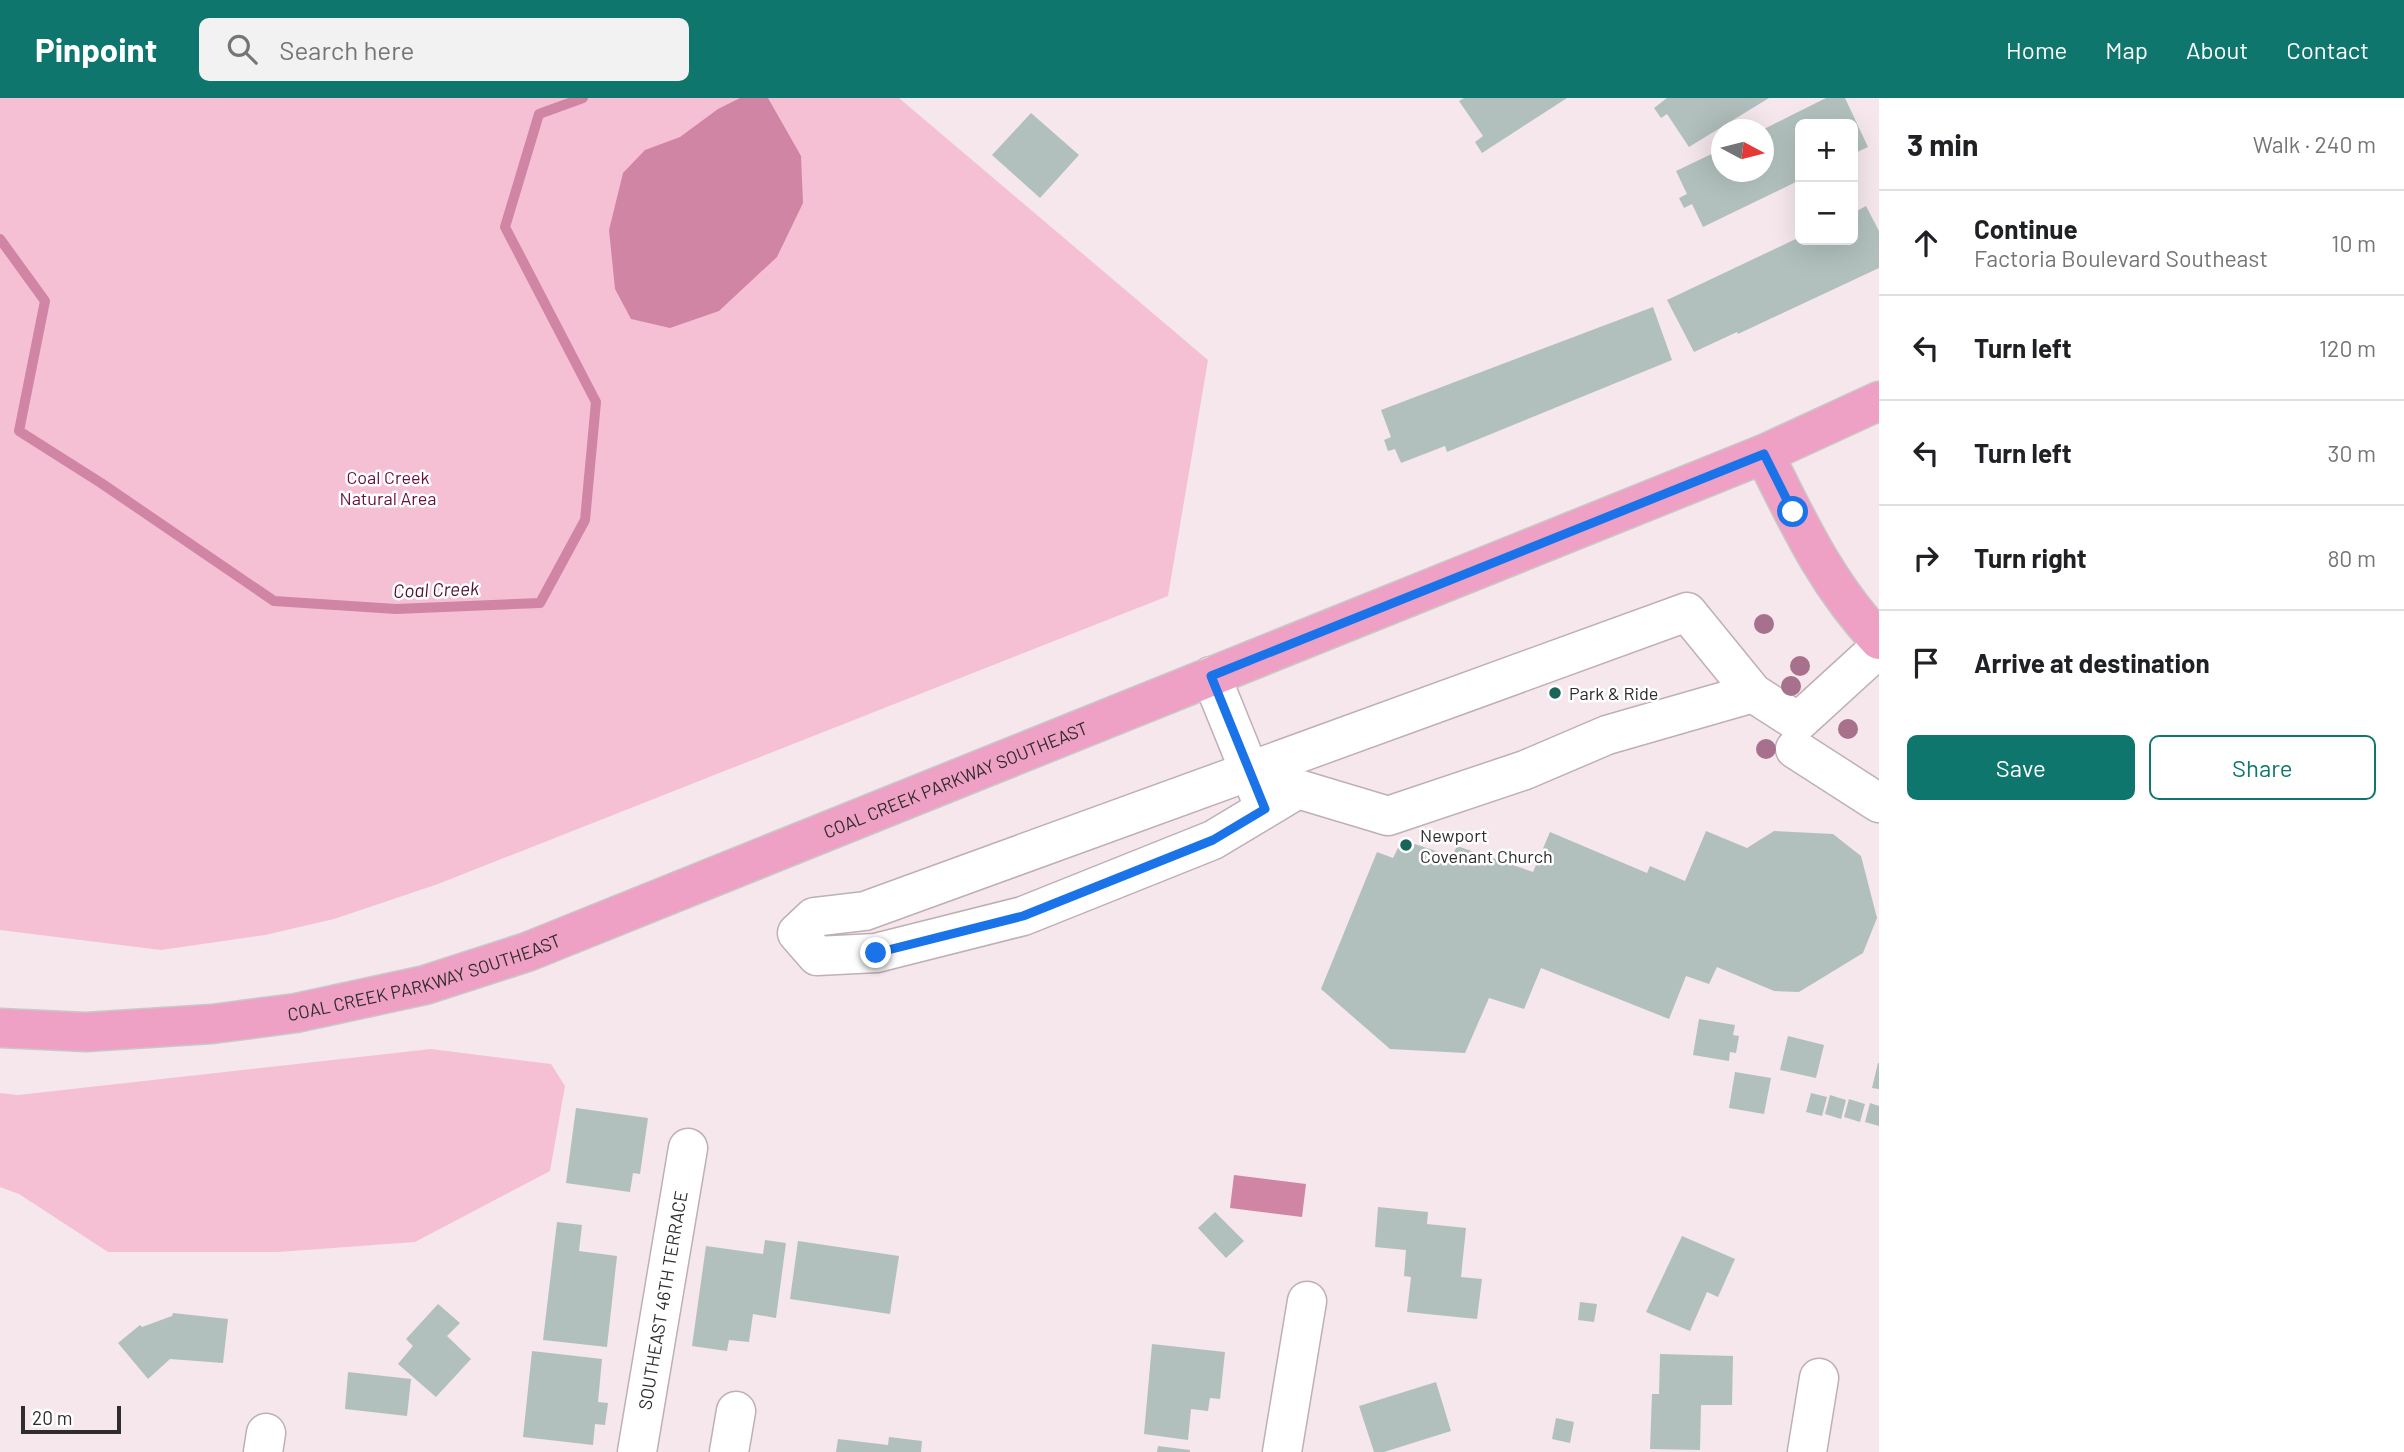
<!DOCTYPE html>
<meta charset="utf-8">
<style>
body{margin:0;font-family:Barlow,sans-serif;background:#f2f2f2;color:#202124}
.controls{position:absolute;right:21px;top:21px;display:grid;overflow:hidden;border-radius:10px;box-shadow:0 7px 28px #0002}
.controls button{width:63px;height:63px;display:grid;place-items:center;padding:0;border:0;border-bottom:2px solid #e0e0e0;background:#fff;color:#202124;font:35px sans-serif}
.compass{position:absolute;left:1711px;top:21px;width:63px;height:63px;border-radius:50%;background:#fff;box-shadow:0 7px 28px #0002;rotate:97deg}
.scale{position:absolute;left:21px;bottom:18px;width:100px;box-sizing:border-box;padding-left:7px;border:4px solid #302b2d;border-top:0;font-size:19px;line-height:24px;white-space:nowrap;color:#302b2d;-webkit-text-stroke:5px #fff;paint-order:stroke}
.stop{position:absolute;width:21px;height:21px;margin:-16px;border:5px solid #1a73e8;border-radius:50%;background:#fff}
.stop.end{background:#1a73e8;border-color:#fff;box-shadow:0 2px 7px #0008}
.list{margin:0;padding:0;list-style:none}
h2{display:flex;justify-content:space-between;align-items:center;height:91px;margin:0;padding:0 28px;font-size:30px}
h2 small{font-size:23px;font-weight:400;color:#757577}
.list li{display:grid;grid-template-columns:46px 1fr auto;gap:21px;align-items:center;box-sizing:border-box;height:105px;padding:0 28px;border-top:2px solid #e0e0e0}
.list b{display:block;font-size:26px;white-space:nowrap}
.list p{margin:0;font-size:23px;white-space:nowrap;color:#757577}
.list em{font-size:23px;font-style:normal;color:#757577}
.actions{display:flex;gap:14px;padding:21px 28px}
.actions a{flex:1;padding:16px 0;border:2px solid #0f766e;border-radius:10px;text-align:center;font-size:24px;color:#0f766e}
.actions .main{background:#0f766e;color:#fff}
.icon{flex:none;width:38px;height:38px;fill:none;stroke:currentColor;stroke-width:2;stroke-linecap:round;stroke-linejoin:round}
.map{position:relative;flex:none;width:1879px;height:1354px;overflow:hidden}
header{display:flex;align-items:center;gap:42px;box-sizing:border-box;height:98px;padding:0 35px;background:#0f766e;color:#fff}
header strong{font-size:33px}
nav{display:flex;gap:38px;margin-inline-start:auto;font-size:24px}
.search{width:490px;height:63px;background:#f2f2f2;display:flex;align-items:center;gap:18px;box-sizing:border-box;padding:0 24px;border-radius:10px;color:#757577;font-size:26px}
main{display:flex}
aside{flex:1;background:#fff}
.map>svg:first-child{display:block}
</style>
<header>
<strong>Pinpoint</strong>
<div class="search"><svg class="icon" aria-label="search" viewBox="0 0 24 24"><circle cx="10" cy="10" r="6"/><path d="M15 15l6 6"/></svg>Search here</div>
<nav><a>Home</a><a>Map</a><a>About</a><a>Contact</a></nav>
</header>
<main>
<div class="map">
<svg width="1879" height="1354" viewBox="0 0 1879 1354">
<rect width="100%" height="100%" fill="#f5e7ec"/>
<path fill="#f5c0d4" d="M0,0h899l309,262 -40,236 -730,288 -104,35 -69,16 -104,15 -161,-20z
M431,951l120,15 14,22 -15,85 -135,71 -137,10h-170l-89,-58 -19,-7v-94l18,2z"/>
<path fill="#d085a4" d="M740,0h28l33,58 2,47 -26,54 -58,54 -49,17 -39,-9 -16,-30 -6,-59 14,-57 22,-23 35,-13 38,-28z
M1234,1077l72,9 -4,33 -72,-9z"/>
<g fill="none" stroke-linecap="round" stroke-linejoin="round">
<path stroke="#d085a4" stroke-width="10" d="M0,141l45,62 -26,130 82,52 173,118 122,8 144,-6 45,-83 11,-118 -91,-175 34,-113 44,-16"/>
</g>
<path fill="#b1c0bd" d="M1464,0h103l-85,55 -7,-11 8,-6 -24,-35z
M1667,0h102l-80,49 -22,-33 -6,4 -7,-10z
M1826,0h19l23,49 -15,7v-30h-53v56l-97,47 -11,-23 -8,4 -5,-10 8,-4 -11,-23 46,-22v23h42v-43z
M1031,15l48,42 -39,43 -48,-43z
M1866,108l13,25v37l-141,66 -1,-2 -43,20 -27,-52 133,-63v3h53v-27z
M1653,209l19,53 -225,92 -2,-6 -44,17 -6,-14 -7,2 -4,-11 7,-3 -10,-27z
M1706,733l41,17 27,-17 59,3 28,22 16,62 -14,35 -64,39 -25,-1 -57,-24 -8,17 -23,-8 -17,43 -128,-51 -17,41 -35,-11 -24,55 -75,-4 -69,-60 56,-137 16,6 9,-18 50,16 5,-10 76,26 17,-40 97,41 3,-7 35,15z
M1699,921l36,6 -2,10 6,1 -3,17 -6,-1 -1,9 -36,-6z
M1788,938l36,9 -8,33 -36,-8z
M1878,965h1v26l-7,-1z
M1735,974l36,6 -7,36 -35,-6z
M1811,995l16,4 -5,19 -16,-4z
M1830,997l16,5 -5,19 -16,-5z
M1849,1001l16,5 -5,18 -16,-5z
M1870,1005l9,3v20l-14,-4z
M576,1010l72,10 -8,56 -7,-1 -3,19 -64,-9z
M1378,1109l50,5 -1,12 39,4 -5,49 21,2 -5,40 -70,-7 4,-35 -7,-1 2,-26 -31,-3z
M1215,1114l29,29 -18,17 -28,-30z
M557,1124l25,3 -3,26 38,5 -10,91 -64,-7z
M1682,1138l53,23 -17,38 -11,-5 -17,39 -44,-19z
M765,1142l21,3 -10,75 -23,-4 -4,28 -20,-2 -2,11 -35,-5 14,-100 57,8z
M798,1143l101,15 -9,58 -100,-15z
M1580,1204l17,2 -3,18 -16,-2z
M438,1206l22,19 -13,13 24,23 -35,38 -38,-33 15,-18 -7,-7z
M173,1215l55,6 -5,44 -53,-4 -22,20 -30,-36 22,-18 2,2 30,-11z
M1152,1246l73,8 -5,47 -10,-1 -2,13 -17,-2 -3,31 -44,-6z
M532,1253l70,8 -4,43 10,1 -3,22 -10,-1 -2,21 -70,-8z
M1660,1256l73,2 -1,49h-31l-1,45 -50,-1 2,-55h7z
M348,1274l63,7 -4,37 -62,-7z
M1436,1284l15,49 -67,21h-10l-15,-46z
M1556,1320l18,4 -4,21 -18,-4z
M889,1339l33,4 -1,11h-85l2,-13 50,6z
M1158,1348l32,4v2h-33z"/>
<g fill="none" stroke-linecap="round" stroke-linejoin="round">
<defs>
<g id="minor">
<path d="M1211,578l49,121"/>
<path d="M1753,595l-146,42 -82,35 -137,46 -90,-27 -85,51 -190,76 -147,37 -59,3 -20,-23 17,-16 51,-6 822,-299 66,81 45,29 81,-74"/>
<path d="M1795,651l84,54"/>
<path d="M263,1354l3,-19"/>
<path id="s1" d="M637,1354l51,-304"/>
<path d="M729,1354l7,-41"/>
<path d="M1282,1354l25,-151"/>
<path d="M1807,1354l12,-74"/>
</g>
<g id="major">
<path d="M1764,356c34,68 62,130 115,186"/>
<path id="s2" d="M0,930l86,4 126,-8 84,-11 129,-28 102,-33 1237,-498 115,-53"/>
</g>
</defs>
<use href="#minor" stroke="#beb0b5" stroke-width="41"/>
<use href="#major" stroke="#c9c8c8" stroke-width="41"/>
<use href="#minor" stroke="#fff" stroke-width="38"/>
<use href="#major" stroke="#eea1c4" stroke-width="38"/>
</g>
<g fill="#a7708d">
<circle cx="1764" cy="526" r="10"/>
<circle cx="1800" cy="568" r="10"/>
<circle cx="1791" cy="588" r="10"/>
<circle cx="1848" cy="631" r="10"/>
<circle cx="1766" cy="651" r="10"/>
</g>
<g fill="none" stroke-linecap="round" stroke-linejoin="round">
<path stroke="#1a73e8" stroke-width="9" d="M876,855l147,-37 190,-76 52,-31 -54,-133 553,-222 29,58"/>
</g>
<g fill="#1a645a" stroke="#fff" stroke-width="2.5">
<circle cx="1555" cy="595" r="7"/>
<circle cx="1406" cy="747" r="7"/>
</g>
<g text-anchor="middle" dominant-baseline="central" stroke-width="5" stroke-linejoin="round" paint-order="stroke">
<g font-size="18" fill="#680e3f" stroke="#fff">
<text x="388" y="379">Coal Creek<tspan x="388" dy="21">Natural Area</tspan></text>
</g>
<g font-size="18" fill="#302b2d" stroke="#fff" text-anchor="start">
<text x="1569" y="595">Park &amp; Ride</text>
<text x="1420" y="737">Newport<tspan x="1420" dy="21">Covenant Church</tspan></text>
</g>
<g font-size="18" fill="#302b2d" stroke="#fff">
<text stroke="none"><textPath href="#s2" startOffset="998">COAL CREEK PARKWAY SOUTHEAST</textPath></text>
<text stroke="none"><textPath href="#s2" startOffset="430">COAL CREEK PARKWAY SOUTHEAST</textPath></text>
<text stroke="none"><textPath href="#s1" startOffset="154">SOUTHEAST 46TH TERRACE</textPath></text>
</g>
<g font-size="19" font-style="italic" fill="#530f32" stroke="#fff">
<text transform="translate(436 491) rotate(-2)">Coal Creek</text>
</g>
</g>
</svg>
<div class="controls">
<button>+</button>
<button>−</button>
</div>
<svg class="compass" viewBox="-18 -18 36 36"><path d="M0-13l5 13h-10z" fill="#e53935"/><path d="M0 13l5-13h-10z" fill="#757577"/></svg>
<div class="scale">20 m</div>
<div class="stop" style="left:1793px;top:414px"></div>
<div class="stop end" style="left:876px;top:855px"></div>
</div>
<aside>
<h2>3 min<small>Walk · 240 m</small></h2>
<ul class="list">
<li><svg class="icon" aria-label="ahead" viewBox="0 0 24 24"><path d="M12 20V5M6 11l6-6 6 6"/></svg><div><b>Continue</b><p>Factoria Boulevard Southeast</p></div><em>10 m</em></li>
<li><svg class="icon" aria-label="left" viewBox="0 0 24 24"><path d="M17 20v-9H6M10 6l-5 5 5 5"/></svg><div><b>Turn left</b></div><em>120 m</em></li>
<li><svg class="icon" aria-label="left" viewBox="0 0 24 24"><path d="M17 20v-9H6M10 6l-5 5 5 5"/></svg><div><b>Turn left</b></div><em>30 m</em></li>
<li><svg class="icon" aria-label="right" viewBox="0 0 24 24"><path d="M7 20v-9h11M14 6l5 5-5 5"/></svg><div><b>Turn right</b></div><em>80 m</em></li>
<li><svg class="icon" aria-label="arrive" viewBox="0 0 24 24"><path d="M6 21V4h12l-3 4 3 4H6"/></svg><div><b>Arrive at destination</b></div></li>
</ul>
<div class="actions"><a class="main">Save</a><a>Share</a></div>
</aside>
</main>
